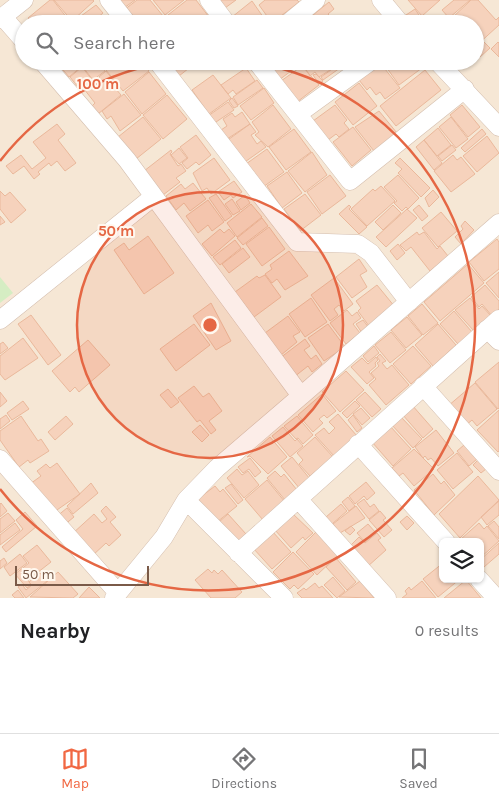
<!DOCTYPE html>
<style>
body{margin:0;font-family:Karla,sans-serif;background:#f2f2f2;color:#202124}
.controls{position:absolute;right:15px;bottom:15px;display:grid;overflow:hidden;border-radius:8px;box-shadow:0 1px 4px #0004}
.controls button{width:45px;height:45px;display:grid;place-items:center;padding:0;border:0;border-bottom:1px solid #e0e0e0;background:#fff;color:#202124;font:25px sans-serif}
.scale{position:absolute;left:15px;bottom:12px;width:134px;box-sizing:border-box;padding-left:5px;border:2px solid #7a5a48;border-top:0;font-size:14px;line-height:18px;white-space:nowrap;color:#7a5a48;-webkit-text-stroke:4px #fff8ef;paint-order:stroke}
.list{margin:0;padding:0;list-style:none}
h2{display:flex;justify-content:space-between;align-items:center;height:65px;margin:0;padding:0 20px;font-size:21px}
h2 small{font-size:16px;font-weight:400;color:#757577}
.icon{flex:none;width:28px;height:28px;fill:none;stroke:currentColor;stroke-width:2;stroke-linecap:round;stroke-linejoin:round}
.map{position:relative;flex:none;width:499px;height:598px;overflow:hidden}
.search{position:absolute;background:#fff;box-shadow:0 1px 4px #0004;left:15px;right:15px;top:15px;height:55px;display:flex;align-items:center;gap:12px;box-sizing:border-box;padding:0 18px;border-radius:28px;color:#757577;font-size:19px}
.sheet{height:135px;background:#fff}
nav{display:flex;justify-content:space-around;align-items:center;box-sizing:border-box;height:70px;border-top:1px solid #e0e0e0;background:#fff;font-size:14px;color:#757577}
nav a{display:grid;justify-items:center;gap:2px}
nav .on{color:#f16843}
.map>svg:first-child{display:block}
</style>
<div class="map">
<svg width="499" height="598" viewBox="0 0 499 598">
<rect width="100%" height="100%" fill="#fef5e7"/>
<path fill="#f6e7d5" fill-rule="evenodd" d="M0,0h499v598h-499zM24,24h451v37h-451zM443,542h37v37h-37z"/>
<path fill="#d5edc3" d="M0,277l13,16 -13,10z"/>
<path fill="#f6d2bc" stroke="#eab89b" d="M50,0h3l18,23 -38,1 -5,-6z
M54,0h39l1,1 -22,20z
M119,0h16l-11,8z
M137,0h13l13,16 -10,8h-18l-11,-14z
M153,0h31l-19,15z
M187,0h9l13,17 -9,7h-25l-7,-9z
M219,0h17l-11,8z
M265,0h32l2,2 -27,21 -13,-18z
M408,0h32l-18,16z
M454,0h16l-21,18 -7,-8z
M471,0h7l18,20 3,-3v8l-23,21 -1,-22h-20l-4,-5z
M252,1l16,23h-39l-2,-3z
M329,2l5,7 -6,5 7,8 6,-5 6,7h-37l-3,-4z
M96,5l7,8 -8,7 3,4h-28z
M415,9l10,15h-13l-6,-9z
M167,15l7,9h-19z
M446,17l7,7h-9l-3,-3z
M433,18l6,6h-11z
M105,19l4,5h-10z
M484,42l6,6 -10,9 -5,-7z
M498,42l1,1v14l-8,-8z
M64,61h24l-19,16 -10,-12z
M95,61h3l7,10 -12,9 -10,-13z
M99,61h17l-10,8z
M117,61h24l8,10 -26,20 -17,-21z
M168,61h30l-19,15z
M265,61h32l-5,3 3,4 -16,12z
M328,61l2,9 -11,7 -4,-5 -5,4 -9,-14z
M335,61l5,7 -17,12 -2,-3 10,-7 -2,-3z
M336,61h13l-8,6z
M387,61h30l5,7 -23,17 -15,-21z
M381,64l19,24 -15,11 -5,-7 -4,3 -6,-8 -3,3 -8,-10z
M302,66l17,19 -22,17 -16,-21z
M82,67l11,14 -12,10 -11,-14z
M246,68l9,13 -19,13 -3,-4 -5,4 -7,-9z
M425,70l16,20 -45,36 -16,-20z
M106,71l7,9 -3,2 11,13 -23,19 -6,-8 3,-3 -11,-14 12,-10 3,3 3,-2 -3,-3z
M149,72l17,22 -24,20 -17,-22z
M316,74l7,7 -4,3 -6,-9z
M213,75l18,23 -22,16 -17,-24z
M257,80l6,8 -25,17 -5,-8z
M359,83l18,23 -24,19 -18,-23z
M264,88l10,15 -23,17 -11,-14z
M124,94l17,21 -21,16 -9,-15 -4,3 -5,-8z
M167,95l20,24 -24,20 -20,-24z
M232,98l6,8 -4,2 -5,-7z
M228,102l6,8 -21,14 -5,-8z
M273,105l18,24 -23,18 -13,-12 4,-3 -7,-10z
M335,105l12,15 -3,3 5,6 -10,8 -3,-3 -8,6 -15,-19z
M462,105l18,22 -12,10 -18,-22z
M379,111l18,22 -23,18 -19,-24z
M242,112l8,12 -26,17 -6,-9 9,-6 -4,-7 9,-6 3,4z
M143,117l18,22 -25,20 -18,-22z
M451,117l17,22 -12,9 -17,-21z
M57,124l8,10 -7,6 18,23 -11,8 -8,-10 -6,5 -2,-3 -11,9 2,2 -6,5 -10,-13 -11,8 -7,-8 15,-11 11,14 14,-11 -13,-16z
M250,124l6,8 -5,3 6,9 4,-3 5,6 -24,17 -17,-22z
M353,127l18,23 -19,16 -19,-24z
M438,128l13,17 -14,11 -13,-16z
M294,129l17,23 -25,18 -17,-23z
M482,129l4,5 -21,18 -4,-4z
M196,135l15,20 -12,10 -3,-3 -9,7 -5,-6 6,-5 -8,-11z
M487,136l12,17 -22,19 -14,-16z
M424,140l18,23 -8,7 -18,-23z
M452,145l4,5 -14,11 -4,-5z
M179,148l8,10 -8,6 -8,-9z
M267,149l17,23 -21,15 -17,-23z
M171,150l1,2 -2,2 8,12 3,-2 5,7 -10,7 4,4 -17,13 -19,-24z
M312,152l15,23 -22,17 -17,-21z
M453,155l4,5 4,-3 14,17 -24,18 -17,-21z
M214,158l16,22 -19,14 -4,-6 -5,3 -9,-18z
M400,158l30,30 -9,9 -23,-24 4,-4 -7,-6z
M287,172l15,21 -20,15 -15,-22z
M330,175l16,21 -24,18 -15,-22z
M398,175l21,23 -11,11 -2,-2 -4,4 -8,-8 3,-2 -13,-14z
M234,181l8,11 -9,6 -2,-3 -7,5 -6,-8z
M193,183l13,16 -16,12 -6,-8 -8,7 -10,-14 15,-12 4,5z
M381,186l14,15 -28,25 -16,-17 22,-20 2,2z
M433,190l6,7 -10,10 -4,-9z
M0,191l5,5 5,-4 16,18 -15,13 -11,-14z
M216,194l16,22 -7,5 -16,-23z
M305,194l16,21 -21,16 -16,-22z
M245,195l5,8 -9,7 -5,-8z
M232,199l8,12 -7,4 -8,-11z
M208,200l16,22 -12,9 -4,-6 -10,8 -12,-17z
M251,204l11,13 -25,20 -10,-14z
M349,205l2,2 -2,2 18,18 -8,7 -20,-20z
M393,205l8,8 -18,17 -8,-8z
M419,205l9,11 -6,5 -9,-11z
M407,209l10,9 -31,29 -10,-10z
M441,212l16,19 -19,16 -16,-19z
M0,216l5,6 -5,3z
M262,218l6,8 -25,19 -6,-7z
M465,221l9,9 -13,14 -6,-7 8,-8 -2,-3z
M269,227l16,22 -23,17 -16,-22z
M220,229l4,4 5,-4 6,7 -23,20 -10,-12z
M417,232l2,3 5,-3 13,17 3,-3 8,10 -18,15 -19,-24 -5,4 -6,-6z
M148,236l26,37 -30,21 -30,-44 10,-7 5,7z
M497,239l2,3v27l-15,12 -15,-19z
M235,240l6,8 -21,17 -7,-8z
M398,244l7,9 -8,7 -7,-9z
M243,248l7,9 -21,16 -7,-9z
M289,251l19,25 -23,14 -8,-11 -5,4 -7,-9 7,-5 -2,-4z
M359,259l8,12 -7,4 7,12 -15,11 -16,-21z
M468,264l16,19 -44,38 -16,-19z
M499,272v26l-13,-15z
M265,275l16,22 -27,20 -19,-25 22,-16 2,2z
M334,278l19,26 -9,7 -5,-6 -5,4 4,6 -8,6 -19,-26z
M377,285l18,22 -26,19 -11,-15 3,-3 -5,-7z
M485,285l14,16v8l-7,7 -10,-12 -3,3 -8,-10z
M311,298l16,24 -22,15 -16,-23z
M470,298l9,11 3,-3 9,10 -17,15 -19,-21z
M211,303l20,38 -15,9 -23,-34z
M422,304l16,19 -15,12 -15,-19z
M347,310l5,6 5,-4 4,6 -8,6 7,9 -14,11 -16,-21z
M454,311l18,21 -14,12 -18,-20z
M31,315l30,40 -13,10 -30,-41z
M288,316l12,16 -7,4 4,6 -16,13 -16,-22z
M407,317l15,18 -16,13 -15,-18z
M363,320l6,8 -7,5 -6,-9z
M194,324l16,21 -34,26 -16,-22z
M328,324l17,23 -21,14 -16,-23z
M438,324l18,21 -23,21 -18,-21z
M391,332l15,18 -16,13 -15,-18z
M23,338l15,20 -33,22 -5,-6v-18z
M305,339l5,7 -6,4 7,9 5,-4 6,9 -10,8 -4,-6 -14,11 -14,-19z
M88,340l22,25 -31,27 -4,-5 -5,5 -18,-21z
M3,342l5,6 -8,6v-10z
M374,346l5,7 -11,9 -5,-6z
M413,346l18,20 -20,18 -18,-20z
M380,354l6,7 -4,2 5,6 5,-4 17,20 -23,20 -17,-20 7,-6 -5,-6 8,-7 -2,-3 3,-2 -3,-4z
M376,357l2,3 -3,3 1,3 -7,6 5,6 -7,6 -16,-17 11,-9 6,6z
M499,362v46l-1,1 -23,-27z
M346,371l18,19 -24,22 -18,-20z
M475,383l22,26 -20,17 -5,-6 -7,6 -17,-20z
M194,386l9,11 6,-4 13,18 -13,10 7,9 -5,4 -11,-14 -3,2 -19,-24z
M168,389l11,13 -8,6 -11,-13z
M0,392l7,9 -7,6z
M365,392l16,17 -9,8 -16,-17z
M322,394l14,17 -9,7 -3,-3 -5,4 4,4 -10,9 -15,-17z
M23,401l6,8 -17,11 -5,-7z
M355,401l5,5 -13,12 -5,-5z
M412,405l21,24 -10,9 -21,-24z
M361,408l9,10 -8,7 -9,-11z
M499,410v41l-1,1 -21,-22z
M338,414l19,22 -23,20 -19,-21 9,-7 5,6 6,-6 -6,-6z
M6,415l4,6 -10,8v-10z
M353,415l9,13 -5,4 -9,-12z
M21,416l17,25 3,-2 8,12 -19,12 -2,-3 -9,7 -19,-27v-9z
M66,416l7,8 -18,16 -7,-8z
M297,416l16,19 -10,9 -5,-6 -2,1 -12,-13z
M400,416l22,23 -9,9 -22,-24z
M200,425l9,10 -7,7 -10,-10z
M390,426l21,23 -18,17 -21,-24z
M283,427l12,14 2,-2 6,7 -13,11 -18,-21z
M436,430l18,23 -16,13 -7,-8 -3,2 -3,-4 -2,2 -8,-11z
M270,437l17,20 -19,17 -18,-18 -3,1z
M315,437l18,20 -23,19 -11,-12 4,-4 -6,-7z
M464,445l13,14 -8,7 -12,-15z
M414,449l20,20 -20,17 -11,-13 -4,3 -7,-8z
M457,453l16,19 -20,17 -16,-19z
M292,457l18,22 -10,10 -19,-23z
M250,458l11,14 -6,5 -6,-8 -6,4 -5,-6z
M478,460l8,9 -5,4 -8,-8z
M57,463l23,31 -26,18 -24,-28 11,-8 -4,-5 9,-7 4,4z
M237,469l5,6 6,-4 11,14 -15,13 -17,-20z
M275,471l6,6 3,-3 13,16 -12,10 -18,-22z
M433,474l8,10 3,-3 11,14 -21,20 -20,-25z
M478,476l21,24 -39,38 -21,-24z
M267,480l18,22 -22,18 -18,-21z
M366,482l9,11 -8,7 -3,-4 -9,8 -6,-8z
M91,483l7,10 -25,21 -6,-8z
M231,484l12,16 -5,4 -13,-16z
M215,486l5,6 3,-3 14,17 -20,16 -19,-23z
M348,497l7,9 -6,5 -7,-9z
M364,499l6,8 4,-3 5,7 -10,8 -12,-15z
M499,501v14l-12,10 -6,-8z
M1,503l6,8 -7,6v-13z
M341,504l6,7 -15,13 -6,-7z
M106,506l10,11 -6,5 11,13 -12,11 -3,-3 -14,13 -20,-22 22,-20 8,9 5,-4 -6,-8z
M356,506l9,12 -25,15 -7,-9z
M67,508l7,9 -16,13 -7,-9z
M380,511l6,7 -3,2 9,10 -8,7 -15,-17z
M25,512l12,14 -31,26 -4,-5 21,-18 -7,-9z
M8,513l7,8 -15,12v-14z
M228,514l18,20 -9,8 -18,-20z
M293,514l20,19 -8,7 -2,-3 -12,11 -16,-18z
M407,516l7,7 -7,7 -7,-8z
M494,521l5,6v12l-11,-13z
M15,523l5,7 -20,15v-10z
M479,523l5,6 3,-3 12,15 -19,17v-16h-17l-2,-3z
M368,524l8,9 -11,9 -8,-9z
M351,526l4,4 -5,5 -5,-4z
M272,531l19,21 -19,17 -19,-21z
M316,532l22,23 -21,20 -21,-23z
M377,533l4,5 -3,2 8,10 -19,17 -18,-20 10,-10 6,6z
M499,543v11l-15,13 -4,-7z
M37,545l14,17 -23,18 3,5 -4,3 -12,-14 14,-11 -6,-7z
M293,552l21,22 -16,15 -4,-4 -4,4 -17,-17z
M20,554l7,9 -17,13 -6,-9z
M4,558l3,5 -7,6v-8z
M336,558l20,24 -9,8 -21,-23z
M443,563v16h17l-22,18 -15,-18z
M208,569l4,4 2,-3 4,4 4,-4 20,22 -7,6h-24l-16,-18z
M58,572l20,22 -5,4 -43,-1z
M40,573l7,8 -21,17 -8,-11 4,-3 4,6 6,-5 -3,-3z
M333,577l12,14 -8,7 -13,-13z
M466,580l15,18h-37z
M360,581l14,17 -35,-1z
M422,581l14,17h-34l5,-4 -2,-3 4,-4 2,3z
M315,583l4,5 3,-2 11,12h-31l-5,-5 7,-5 2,2z
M89,587l11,11h-21z
M18,590l6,8h-9l-3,-3z"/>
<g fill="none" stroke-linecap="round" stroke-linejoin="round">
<defs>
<path id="minor" d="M109,0l19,24
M209,0l18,24
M381,0l20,24
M3,17l21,24
M0,19l24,-19
M287,24l29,-24
M42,61l85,99 174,236 -84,72 -31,32 98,98
M157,61l140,181 61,2 13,9 38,49
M256,61l94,120 115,-92
M437,61l62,66
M298,114l73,-53
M0,320l153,-123
M487,329l12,12
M423,386l76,85
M301,396l198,-173
M358,444l88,98
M0,459l118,134
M299,500l88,98
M238,553l261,-234
M479,579l17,19
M114,598l50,-61 22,-37"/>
</defs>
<use href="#minor" stroke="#d4beae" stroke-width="19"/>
<use href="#minor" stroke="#fff" stroke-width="18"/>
</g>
<circle cx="210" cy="325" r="133" fill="#e56744" fill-opacity=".12"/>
<g fill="none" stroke="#e56744" stroke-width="2.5">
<circle cx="210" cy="325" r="133"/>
<path d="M0 161A266 266 0 0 1 175 61M245 61A266 266 0 1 1 0 489"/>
</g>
<circle cx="210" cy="325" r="8" fill="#e56744" stroke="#fff8ef" stroke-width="2.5"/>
<g font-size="15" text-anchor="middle" font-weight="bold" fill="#e56744" stroke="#fff8ef" stroke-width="4" stroke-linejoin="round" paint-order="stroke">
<text x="98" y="89">100 m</text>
<text x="116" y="236">50 m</text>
</g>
</svg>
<div class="controls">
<button><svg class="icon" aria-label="layers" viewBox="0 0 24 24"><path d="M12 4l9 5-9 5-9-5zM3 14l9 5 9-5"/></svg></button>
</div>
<div class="scale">50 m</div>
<div class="search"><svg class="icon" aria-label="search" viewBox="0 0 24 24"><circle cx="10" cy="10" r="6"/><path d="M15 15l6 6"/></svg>Search here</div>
</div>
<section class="sheet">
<h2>Nearby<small>0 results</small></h2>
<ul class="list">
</ul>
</section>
<nav>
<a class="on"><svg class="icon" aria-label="map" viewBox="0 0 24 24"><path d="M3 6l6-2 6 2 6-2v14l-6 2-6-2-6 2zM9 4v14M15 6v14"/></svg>Map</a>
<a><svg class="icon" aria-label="directions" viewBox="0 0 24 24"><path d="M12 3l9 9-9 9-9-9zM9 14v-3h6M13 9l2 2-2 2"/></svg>Directions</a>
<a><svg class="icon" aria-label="saved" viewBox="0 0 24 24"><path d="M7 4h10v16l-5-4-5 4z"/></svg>Saved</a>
</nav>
